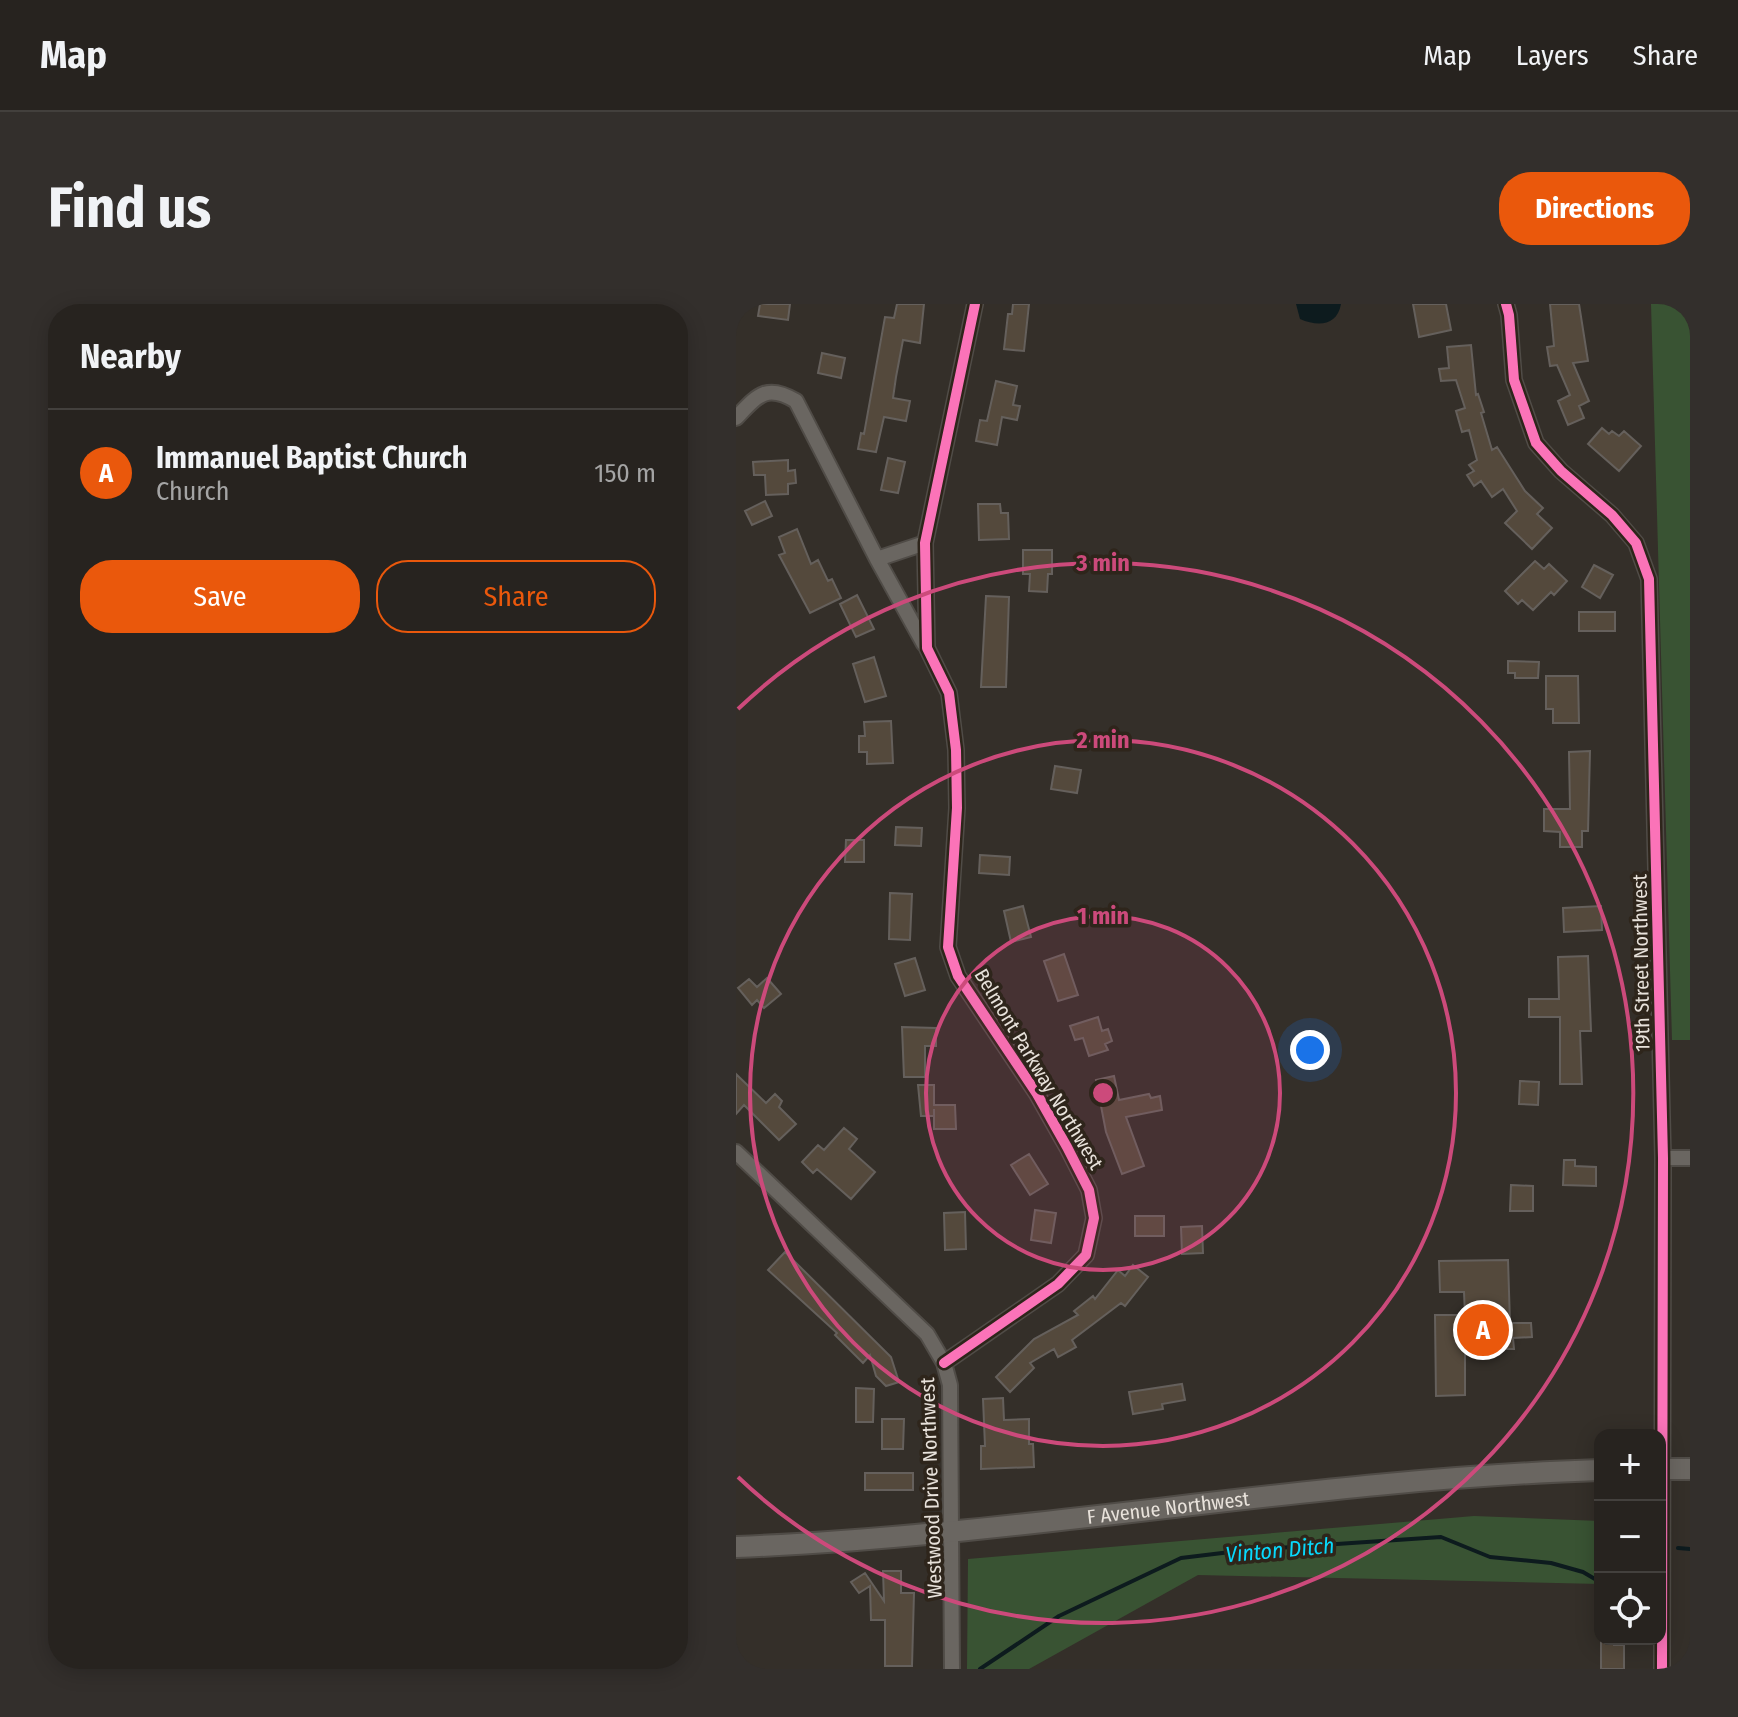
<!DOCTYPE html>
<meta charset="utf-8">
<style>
body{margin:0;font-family:"Fira Sans Condensed",sans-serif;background:#332f2c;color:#f1f3f6}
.controls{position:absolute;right:24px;bottom:24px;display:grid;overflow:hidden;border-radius:16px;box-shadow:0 4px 20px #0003}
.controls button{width:72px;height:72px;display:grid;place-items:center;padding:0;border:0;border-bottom:2px solid #43403d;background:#27231f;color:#f1f3f6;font:40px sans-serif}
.you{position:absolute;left:574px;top:746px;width:28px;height:28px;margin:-20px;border:6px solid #fff;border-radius:50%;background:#1a73e8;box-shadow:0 0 0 12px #1a73e833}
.badge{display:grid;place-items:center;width:52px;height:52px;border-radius:50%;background:#ea580c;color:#fff;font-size:26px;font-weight:700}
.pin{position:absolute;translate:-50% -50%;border:4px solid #fff;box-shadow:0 2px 8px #0006}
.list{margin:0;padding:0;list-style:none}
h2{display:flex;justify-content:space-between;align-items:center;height:104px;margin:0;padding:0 32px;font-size:34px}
h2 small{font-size:26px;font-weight:400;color:#a4a4a4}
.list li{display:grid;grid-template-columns:52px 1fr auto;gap:24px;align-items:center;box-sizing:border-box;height:128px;padding:0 32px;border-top:2px solid #43403d}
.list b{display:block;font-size:30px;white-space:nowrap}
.list p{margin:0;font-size:26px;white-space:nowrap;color:#a4a4a4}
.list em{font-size:26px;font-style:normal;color:#a4a4a4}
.actions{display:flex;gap:16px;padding:24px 32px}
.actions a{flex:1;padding:18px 0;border:2px solid #ea580c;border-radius:32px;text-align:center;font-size:28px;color:#ea580c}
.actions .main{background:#ea580c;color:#fff}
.icon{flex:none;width:44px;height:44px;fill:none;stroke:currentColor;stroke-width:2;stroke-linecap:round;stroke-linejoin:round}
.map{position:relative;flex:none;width:954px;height:1365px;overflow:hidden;border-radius:32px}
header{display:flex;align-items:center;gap:48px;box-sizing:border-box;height:112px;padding:0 40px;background:#27231f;border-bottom:2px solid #43403d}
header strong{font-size:38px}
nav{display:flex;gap:44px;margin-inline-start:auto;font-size:28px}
.intro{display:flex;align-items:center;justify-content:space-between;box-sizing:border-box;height:192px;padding:0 48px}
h1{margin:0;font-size:56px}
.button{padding:20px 36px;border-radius:32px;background:#ea580c;color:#fff;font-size:28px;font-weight:700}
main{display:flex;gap:48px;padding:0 48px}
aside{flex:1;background:#27231f;border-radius:32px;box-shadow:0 4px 20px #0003}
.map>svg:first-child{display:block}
</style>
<header>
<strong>Map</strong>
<nav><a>Map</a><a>Layers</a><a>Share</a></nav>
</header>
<div class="intro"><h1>Find us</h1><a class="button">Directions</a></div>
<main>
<aside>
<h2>Nearby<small></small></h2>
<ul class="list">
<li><span class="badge">A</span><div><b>Immanuel Baptist Church</b><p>Church</p></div><em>150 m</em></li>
</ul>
<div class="actions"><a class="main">Save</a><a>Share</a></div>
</aside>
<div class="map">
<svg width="954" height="1365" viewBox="0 0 954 1365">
<rect width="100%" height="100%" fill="#342f29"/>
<path fill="#395333" d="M915,0h39v736h-18z
M738,1212l126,5v63l-402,-9 -169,94h-62l1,-110z"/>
<path fill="#0d1b1e" d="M560,0h45c-4,22 -23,23 -41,15z"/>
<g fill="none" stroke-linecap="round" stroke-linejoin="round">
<path stroke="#0d1b1e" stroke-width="4" d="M942,1244l12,1
M244,1365l79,-53 122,-58 66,-8 194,-13 49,20 61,6 32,9 17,10"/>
</g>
<path fill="#54493c" stroke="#65605c" stroke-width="2" d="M24,0h30l-2,16 -30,-4z
M161,0h27l-4,39 -17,-3 -7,37 -3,21 17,3 -4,20 -22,-4 -8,35 -18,-3 3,-16 3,1 21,-117 9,1z
M277,0h16l-5,47 -20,-2 4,-35h4z
M677,0h33l5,26 -32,7z
M814,0h29l9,57 -15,2 16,38 -10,5 5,12 -16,7 -10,-24 12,-6 -13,-30 -7,1 -3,-19 7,-1z
M735,41l5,50 2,-1 6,18 -3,1 11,37 5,-3 28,44 18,17 -6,6 15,14 -20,21 -27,-26 12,-12 -14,-22 -11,8 -11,-16 -7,5 -7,-11 7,-4 -5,-6 8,-5 -8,-30 -7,2 -6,-21 9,-3 -9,-28 -15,1 -2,-12 10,-1 -2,-21z
M86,49l23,5 -4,20 -23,-5z
M260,77l21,5 -4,19 7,1 -3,14 -15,-3 -5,28 -21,-4 4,-21 7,1z
M866,124l7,6 3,-3 7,5 5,-5 17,15 -22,25 -31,-27z
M152,154l17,4 -7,31 -17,-3z
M52,156v11l7,-1 1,13 -8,1v10l-22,1 -1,-20h-11l-1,-13z
M29,197l7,15 -20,9 -7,-14z
M242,200h22l1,9h7l1,26 -30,1z
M61,225l14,35 7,-4 10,21 4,-2 9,19 -31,15 -31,-58 6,-2 -6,-16z
M287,246h29v24h-4l-1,18 -18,-1 1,-17h-7z
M799,257l9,8 5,-5 18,17 -13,14 -3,-3 -18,18 -11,-10 -4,4 -13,-13z
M858,261l19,10 -13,23 -18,-11z
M121,291l17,34 -18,8 -16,-33z
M250,292l23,1 -3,90h-25z
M843,308h36v19h-36z
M138,353l12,39 -21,6 -12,-38z
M772,357l31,1 -1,16h-23v-5h-7z
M810,372h32l1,47h-26v-14h-7z
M155,417l2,42 -26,1v-12h-8v-16h6l-1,-14z
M854,447l-2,80h-6v16h-22v-15l-16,-1v-22h26l-1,-57z
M319,462l26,4 -4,23 -26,-4z
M160,523l26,1 -1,18 -26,-1z
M110,536h18v22h-19z
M244,551l30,2 -1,18 -30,-2z
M154,589l22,1 -2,46 -21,-1z
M287,602l8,31 -20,5 -7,-31z
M865,602l1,24 -38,2 -1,-24z
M328,650l14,41 -20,6 -14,-40z
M852,652l3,75h-11l2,53h-22v-67h-31v-18h30l-1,-42z
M179,654l10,32 -20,6 -10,-32z
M31,674l14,16 -17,14 -7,-8 -5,5 -14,-17 11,-9 8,8z
M362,713l4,14 6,-2 4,12 -7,3 3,6 -19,6 -6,-18 -8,2 -5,-14z
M166,723l34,1v18h-11v31h-21z
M0,770l30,29 9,-9 7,7 -3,6 17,17 -17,16 -35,-35 -8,9z
M378,772l5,24 30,-6 2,4 9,-2 2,14 -36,7 18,49 -22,8 -16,-42 -10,-52z
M784,777l19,1 -1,23 -19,-1z
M182,781h16v20h21l1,24h-22v-20v7h-13z
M108,824l13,11 -8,10 26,23 -24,27 -34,-30 -4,4 -11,-11 16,-17 6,5z
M293,850l19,30 -18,11 -19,-30z
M828,856h11v6l21,1v19l-33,-1z
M775,881l22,1v25h-23z
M299,906l21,3 -5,30 -20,-3z
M229,908l1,37 -21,1 -1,-37z
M399,912h29v20h-29z
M466,922l1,27 -21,1 -1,-27z
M49,948l106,105 8,25 -13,4 -10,-10 -6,-21 -7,8 -28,-28 2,-2 -69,-63z
M772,956l2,63h21l1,14 -19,1 1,11h-49v46l-29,1 -1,-81h30l-1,-23h-24l-1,-31z
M397,961l15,12 -23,29 -4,-3 -49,37 4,7 -18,10 -4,-8 -24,14 4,5 -24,24 -14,-15 38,-38 44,-24 -4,-4 19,-15 2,3 23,-29 7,6z
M446,1080l3,16 -23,4 1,5 -30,5 -4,-22z
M120,1084l18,1 -1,33h-17z
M267,1094l1,22 25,-1v25h4l1,23 -53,2v-23h4l-2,-47z
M146,1115h22l-1,30h-21z
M129,1169h48v17h-48z
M147,1267h18v22h13l-2,73h-27v-46h-14l-1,-34 -11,7 -8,-11 14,-9 19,28z
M865,1335h13v6h10v24h-23z"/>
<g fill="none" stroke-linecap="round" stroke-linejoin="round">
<defs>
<path id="street" d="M770,0l3,11 5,65 22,63 25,28 51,44 24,28 13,36 14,579 -1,511
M0,114c21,-22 30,-35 60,-17l81,158 47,85
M141,255l48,-16
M0,848l191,182 17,29 6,22 2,284
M927,854h27
M208,1059l114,-79 28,-29 8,-37 -5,-28 -22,-43 -30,-53 -79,-118 -10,-29 9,-139 -1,-58 -7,-57 -22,-45 -2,-105 50,-239"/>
<g id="secondary">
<path d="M924,1165h30"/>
<path id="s1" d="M0,1243c289,-11 575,-68 864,-77"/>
</g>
</defs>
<use href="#street" stroke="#504c47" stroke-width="18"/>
<use href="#secondary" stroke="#504c47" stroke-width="24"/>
<use href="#street" stroke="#6a6661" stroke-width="14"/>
<use href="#secondary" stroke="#6a6661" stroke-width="20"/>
<defs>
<path id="cycleway" d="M770,0l3,11 5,65 22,63 25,28 51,44 24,28 13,36 14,579 -1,511
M208,1059l114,-79 28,-29 8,-37 -5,-28 -22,-43 -30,-53 -79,-118 -10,-29 9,-139 -1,-58 -7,-57 -22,-45 -2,-105 50,-239"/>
</defs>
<use href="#cycleway" stroke="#2e251b" stroke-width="15"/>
<use href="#cycleway" stroke="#fb73b8" stroke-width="10"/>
</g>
<circle cx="367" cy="789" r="177" fill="#cc4a7b" fill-opacity=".12"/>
<g fill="none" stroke="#cc4a7b" stroke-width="4">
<circle cx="367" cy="789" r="177"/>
<circle cx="367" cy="789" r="353"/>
<path d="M2 405A530 530 0 1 1 2 1173"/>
</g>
<g text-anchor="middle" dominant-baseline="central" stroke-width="7" stroke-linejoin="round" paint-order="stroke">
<g font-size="20" fill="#e8e2db" stroke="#2e251b">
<text transform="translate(905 659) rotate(-91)">19th Street Northwest</text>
<text transform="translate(303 765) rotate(59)">Belmont Parkway Northwest</text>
<text transform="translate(195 1184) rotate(-92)">Westwood Drive Northwest</text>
<text stroke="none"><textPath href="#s1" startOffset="434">F Avenue Northwest</textPath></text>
</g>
<g font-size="22" font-style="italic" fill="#08d9fd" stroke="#2e251b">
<text transform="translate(544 1246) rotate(-5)">Vinton Ditch</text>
</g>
</g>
<circle cx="367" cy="789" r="12" fill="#cc4a7b" stroke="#2e251b" stroke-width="4"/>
<g font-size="24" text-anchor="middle" font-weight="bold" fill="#cc4a7b" stroke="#2e251b" stroke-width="7" stroke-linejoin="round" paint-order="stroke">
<text x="367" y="267">3 min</text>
<text x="367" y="444">2 min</text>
<text x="367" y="620">1 min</text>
</g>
</svg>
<div class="controls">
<button>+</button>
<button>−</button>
<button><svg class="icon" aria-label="locate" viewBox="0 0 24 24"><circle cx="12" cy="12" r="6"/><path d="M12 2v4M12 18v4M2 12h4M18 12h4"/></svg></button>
</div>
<div class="you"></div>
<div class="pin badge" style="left:747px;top:1026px">A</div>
</div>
</main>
